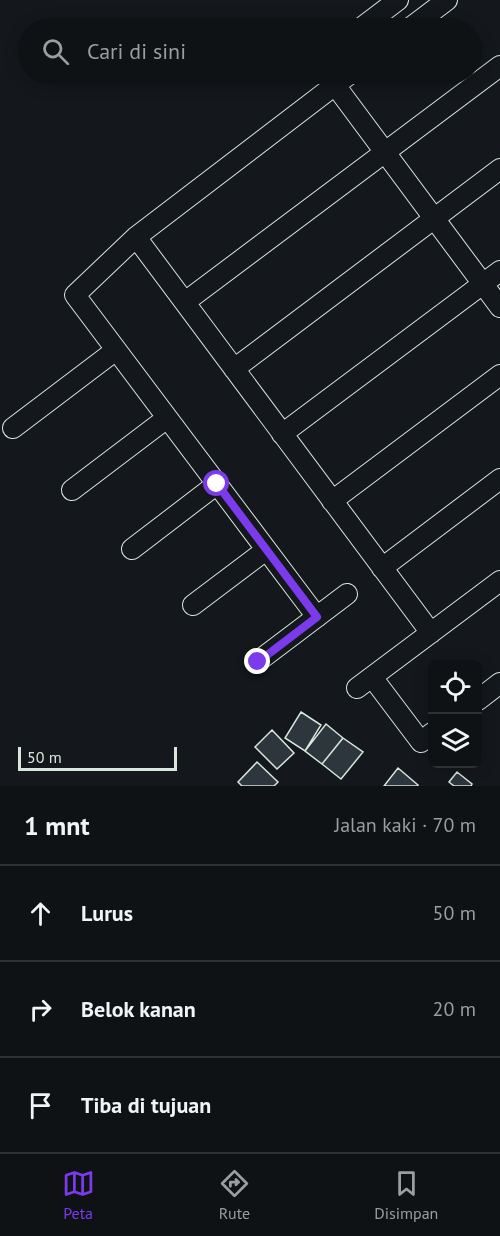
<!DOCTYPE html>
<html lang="id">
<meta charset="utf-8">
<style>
body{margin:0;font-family:"PT Sans",sans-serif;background:#1d2022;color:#f1f3f6}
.controls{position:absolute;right:18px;bottom:18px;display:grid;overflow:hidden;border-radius:9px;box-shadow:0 3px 15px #0003}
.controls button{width:54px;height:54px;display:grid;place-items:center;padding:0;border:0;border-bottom:2px solid #2f3234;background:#0f1215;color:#f1f3f6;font:30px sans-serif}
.scale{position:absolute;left:18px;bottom:15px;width:159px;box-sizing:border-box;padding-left:6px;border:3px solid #d8e6dc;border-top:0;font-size:16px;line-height:21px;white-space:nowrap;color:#d8e6dc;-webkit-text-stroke:4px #14181c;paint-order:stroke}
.stop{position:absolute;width:18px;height:18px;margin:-14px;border:4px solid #7c3aed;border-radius:50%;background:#fff}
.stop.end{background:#7c3aed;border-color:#fff;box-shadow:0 2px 6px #0008}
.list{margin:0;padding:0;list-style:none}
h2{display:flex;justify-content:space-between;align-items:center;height:78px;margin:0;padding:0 24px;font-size:26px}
h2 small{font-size:20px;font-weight:400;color:#9b9ea0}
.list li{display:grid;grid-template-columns:39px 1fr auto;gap:18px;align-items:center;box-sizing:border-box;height:96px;padding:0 24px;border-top:2px solid #2f3234}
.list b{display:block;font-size:22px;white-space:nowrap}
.list em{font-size:20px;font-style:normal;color:#9b9ea0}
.icon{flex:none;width:33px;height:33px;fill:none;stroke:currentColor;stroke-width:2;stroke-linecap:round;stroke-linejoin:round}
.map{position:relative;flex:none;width:500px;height:786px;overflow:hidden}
.search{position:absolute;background:#0f1215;box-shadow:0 3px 15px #0003;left:18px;right:18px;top:18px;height:66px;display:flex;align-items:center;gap:15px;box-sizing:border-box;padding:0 21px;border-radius:33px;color:#9b9ea0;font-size:22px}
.sheet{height:366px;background:#0f1215}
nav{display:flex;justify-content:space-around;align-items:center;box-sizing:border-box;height:84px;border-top:2px solid #2f3234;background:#0f1215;font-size:16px;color:#9b9ea0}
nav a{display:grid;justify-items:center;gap:3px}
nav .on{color:#7c3aed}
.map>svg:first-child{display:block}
</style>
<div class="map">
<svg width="500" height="786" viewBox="0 0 500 786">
<rect width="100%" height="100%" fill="#14181c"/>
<path fill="#2c363c" stroke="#d8e6dc" stroke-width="1.5" d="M301,712l20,13 -16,26 -20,-13z
M326,724l17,14 -21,26 -17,-13z
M272,730l22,23 -17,16 -22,-22z
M343,738l20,14 -22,27 -19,-15z
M257,762l21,20 -4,4h-32l-4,-4z
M398,768l20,17v1h-34z
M457,772l15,12 -1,2h-17l-5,-4z"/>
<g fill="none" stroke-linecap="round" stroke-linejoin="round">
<defs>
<path id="minor" d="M361,28l37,-28
M410,28l37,-28
M350,74l-15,11 165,222
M136,237l295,396
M185,302l315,-236
M234,369l266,-200
M13,428l103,-78
M282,434l218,-163
M72,490l95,-72
M332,501l168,-126
M132,549l85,-65
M382,568l118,-89
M193,605l73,-55
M317,617l-242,-322 61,-58 199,-152 -9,-11
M257,662l90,-68
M372,677l49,65 11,-9
M357,688l143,-107
M478,700l22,-17"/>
</defs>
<use href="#minor" stroke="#d8e6dc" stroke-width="22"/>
<use href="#minor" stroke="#14181c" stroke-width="20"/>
</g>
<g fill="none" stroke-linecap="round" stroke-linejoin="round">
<path stroke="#7c3aed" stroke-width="8" d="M217,484l100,133 -59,45"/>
</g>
</svg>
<div class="controls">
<button><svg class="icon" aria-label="locate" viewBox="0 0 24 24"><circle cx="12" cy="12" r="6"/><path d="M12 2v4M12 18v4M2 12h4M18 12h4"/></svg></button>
<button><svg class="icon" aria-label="layers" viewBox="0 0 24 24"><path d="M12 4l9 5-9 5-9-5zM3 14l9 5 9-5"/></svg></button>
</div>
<div class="scale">50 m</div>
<div class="stop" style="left:217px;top:484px"></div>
<div class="stop end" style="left:258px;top:662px"></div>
<div class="search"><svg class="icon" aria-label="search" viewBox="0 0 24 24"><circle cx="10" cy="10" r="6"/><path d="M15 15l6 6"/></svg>Cari di sini</div>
</div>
<section class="sheet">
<h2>1 mnt<small>Jalan kaki · 70 m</small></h2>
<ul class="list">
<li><svg class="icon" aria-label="ahead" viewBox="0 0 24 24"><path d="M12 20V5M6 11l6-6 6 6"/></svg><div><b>Lurus</b></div><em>50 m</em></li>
<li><svg class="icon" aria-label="right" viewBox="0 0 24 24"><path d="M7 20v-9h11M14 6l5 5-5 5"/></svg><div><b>Belok kanan</b></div><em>20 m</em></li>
<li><svg class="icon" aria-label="arrive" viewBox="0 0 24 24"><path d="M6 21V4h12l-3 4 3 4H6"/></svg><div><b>Tiba di tujuan</b></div></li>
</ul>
</section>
<nav>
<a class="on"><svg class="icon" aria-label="map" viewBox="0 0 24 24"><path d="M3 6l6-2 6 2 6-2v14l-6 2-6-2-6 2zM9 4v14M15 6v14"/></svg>Peta</a>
<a><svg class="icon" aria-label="directions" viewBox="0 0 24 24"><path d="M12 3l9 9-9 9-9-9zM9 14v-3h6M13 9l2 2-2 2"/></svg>Rute</a>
<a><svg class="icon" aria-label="saved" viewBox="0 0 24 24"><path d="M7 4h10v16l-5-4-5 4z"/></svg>Disimpan</a>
</nav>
